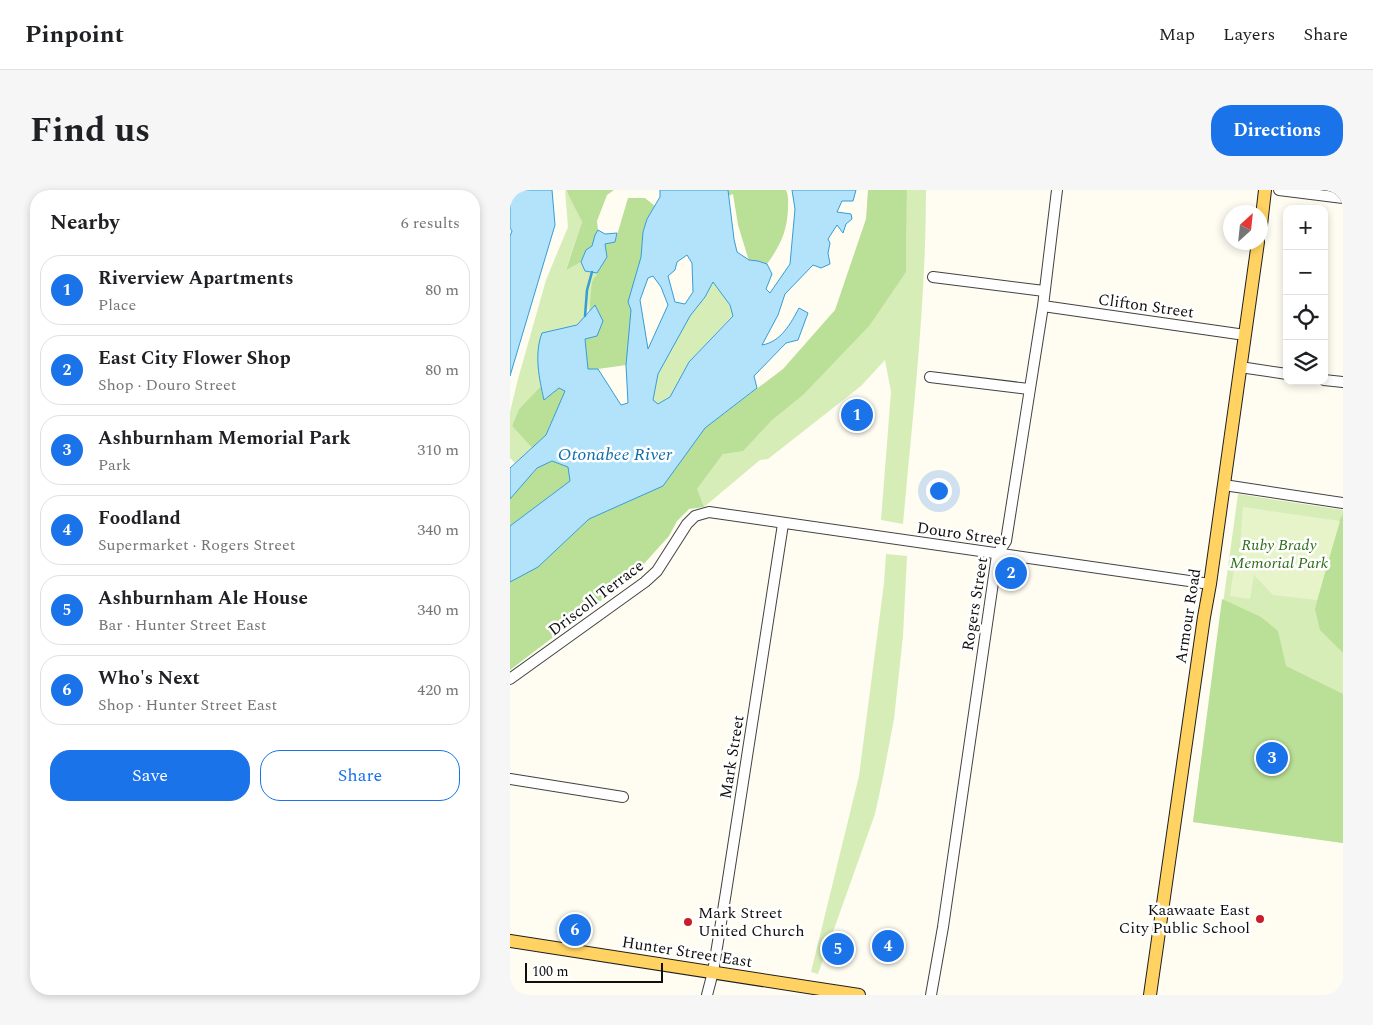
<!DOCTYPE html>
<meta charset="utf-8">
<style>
body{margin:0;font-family:Spectral,serif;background:#f6f6f6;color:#202124}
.controls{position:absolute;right:15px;top:15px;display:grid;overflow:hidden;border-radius:10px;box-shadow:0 2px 8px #0003}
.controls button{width:45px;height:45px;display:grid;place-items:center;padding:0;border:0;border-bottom:1px solid #e0e0e0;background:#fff;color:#202124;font:25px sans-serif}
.compass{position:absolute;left:713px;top:15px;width:45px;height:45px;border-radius:50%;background:#fff;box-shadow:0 2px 8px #0003;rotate:27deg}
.scale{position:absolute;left:15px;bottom:12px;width:138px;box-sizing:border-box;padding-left:5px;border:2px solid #0f0f0f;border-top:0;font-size:14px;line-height:18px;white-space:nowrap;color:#0f0f0f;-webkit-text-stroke:4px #fff;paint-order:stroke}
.you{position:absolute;left:428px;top:300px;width:18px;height:18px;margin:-12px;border:4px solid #fff;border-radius:50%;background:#1a73e8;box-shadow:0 0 0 8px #1a73e833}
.badge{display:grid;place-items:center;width:32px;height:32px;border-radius:50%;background:#1a73e8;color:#fff;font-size:16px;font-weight:700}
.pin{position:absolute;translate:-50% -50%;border:2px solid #fff;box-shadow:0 1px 5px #0006}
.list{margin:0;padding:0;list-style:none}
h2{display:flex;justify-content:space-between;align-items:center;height:65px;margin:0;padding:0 20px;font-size:21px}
h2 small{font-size:16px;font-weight:400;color:#757577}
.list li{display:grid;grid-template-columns:32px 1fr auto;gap:15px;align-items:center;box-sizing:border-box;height:70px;margin:0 10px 10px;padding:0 10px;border:1px solid #e0e0e0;border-radius:20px}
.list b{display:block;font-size:19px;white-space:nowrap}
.list p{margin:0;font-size:16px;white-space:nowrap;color:#757577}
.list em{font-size:16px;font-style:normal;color:#757577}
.actions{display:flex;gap:10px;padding:15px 20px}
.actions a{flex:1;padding:11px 0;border:1px solid #1a73e8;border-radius:20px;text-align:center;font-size:18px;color:#1a73e8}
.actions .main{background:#1a73e8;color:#fff}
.icon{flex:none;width:28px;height:28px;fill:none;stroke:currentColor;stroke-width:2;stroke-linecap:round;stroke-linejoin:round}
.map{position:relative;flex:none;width:833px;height:805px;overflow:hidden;border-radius:20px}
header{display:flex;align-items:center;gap:30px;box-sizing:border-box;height:70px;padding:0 25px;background:#fff;border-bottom:1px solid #e0e0e0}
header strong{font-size:24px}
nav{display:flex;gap:28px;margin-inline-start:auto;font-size:18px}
.intro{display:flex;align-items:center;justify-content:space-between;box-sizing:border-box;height:120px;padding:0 30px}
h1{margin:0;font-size:35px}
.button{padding:12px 22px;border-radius:20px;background:#1a73e8;color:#fff;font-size:18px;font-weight:700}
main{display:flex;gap:30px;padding:0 30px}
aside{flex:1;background:#fff;border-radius:20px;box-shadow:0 2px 8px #0003}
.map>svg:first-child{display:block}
</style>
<header>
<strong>Pinpoint</strong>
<nav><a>Map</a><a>Layers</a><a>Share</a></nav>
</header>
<div class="intro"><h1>Find us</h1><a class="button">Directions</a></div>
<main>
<aside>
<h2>Nearby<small>6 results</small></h2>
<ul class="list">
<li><span class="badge">1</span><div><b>Riverview Apartments</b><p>Place</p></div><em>80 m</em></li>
<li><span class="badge">2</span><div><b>East City Flower Shop</b><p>Shop · Douro Street</p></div><em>80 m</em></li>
<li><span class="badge">3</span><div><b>Ashburnham Memorial Park</b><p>Park</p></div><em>310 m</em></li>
<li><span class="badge">4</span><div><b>Foodland</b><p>Supermarket · Rogers Street</p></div><em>340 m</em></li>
<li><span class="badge">5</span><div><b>Ashburnham Ale House</b><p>Bar · Hunter Street East</p></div><em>340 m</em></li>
<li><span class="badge">6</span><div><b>Who's Next</b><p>Shop · Hunter Street East</p></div><em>420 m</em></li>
</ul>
<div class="actions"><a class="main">Save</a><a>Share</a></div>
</aside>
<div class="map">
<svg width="833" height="805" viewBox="0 0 833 805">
<rect width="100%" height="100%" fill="#fffcf2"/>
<path fill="#d6edb8" d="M55,0l5,7 12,25 -16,47 15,-7 4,9 12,2c-8,16 -3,43 -21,52 -7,4 -25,6 -34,8l-3,43 2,10 -22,23 -7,17 20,22 -17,15 -5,-5v-46l8,-33 28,-99 22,-53z
M397,0h19c0,112 -13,223 -23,334l-22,-4 10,-128 -6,-32 -24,26 -93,73 -8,1 -56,47 -8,-17 27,-36 48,-33 31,-25 104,-124z
M203,91l17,24 3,10 -44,47 -19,35 -12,7 -5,-3 5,-27 32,-58 15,-19z
M728,304l105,16v333l-150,-21z
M376,364l21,2 -4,80 -9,83 -11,58 -8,37 -57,160 -7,-2 48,-196 25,-193z"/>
<path fill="#badf96" d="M56,0h48l-7,5 -10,26 1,9 -3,5 -3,11 -6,4 -5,12 -15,8 16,-48z
M218,0h58c3,7 2,12 2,19 -1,23 -8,37 -21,55l-9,-3h-9l-11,-36 -5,-31 -5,2z
M358,0h39l-1,82 -37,54 -67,70 -31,25 -28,30 -20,3 -26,35 7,18 -15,2 -12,12 -8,15 -37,41 -122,93v-88l28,-15 51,-48 74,-33 42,-58 78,-59 52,-59 31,-91z
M118,8h17l10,8 -8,13 -4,13 -2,25 -6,21 -9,87 -28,4h-10l-3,-30 12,-3 -2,-31 -6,7 3,-30 15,-25 -2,-14 10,-1z
M31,196l3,14 15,-12 6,3 -19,44 -14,13 -20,-22 7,-17z
M42,271l16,6 2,14 -60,45v-27l27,-31z
M833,324v139l-23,-23 -5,-21 24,-88z
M712,409l39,18 17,14 8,35 57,28v149l-150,-21z"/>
<path fill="#e7f4ca" d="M733,317l97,14 -23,79 -44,-5 -19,-20 -4,24 -20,-3 4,-28 14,1 -8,-24z"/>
<path fill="#b2e3fb" stroke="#349dd7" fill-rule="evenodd" d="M0,0h42l3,35 -45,151v-140l2,-5 -2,-3z
M150,0h68l6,49 3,13 12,8 9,1 9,3 5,10 -6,15 4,4 20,-29 5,-55 -3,-19h64l-3,11h-11l-5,11 14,2 1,5 -6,5 -3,9 -6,-8 -9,14 2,4 -2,10 2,11 -9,4 -8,-3 -28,29 -7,21 -16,30c19,-3 29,-22 37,-37l9,5 -10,27 -12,3 -32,33 3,12 -52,40 -42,58 -74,33 -51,48 -28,15v-56l60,-45 -2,-14 -16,-6 -15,7 -27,31v-31l36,-33 19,-44 -6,-3 -15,12c-5,-22 -10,-46 -2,-67l35,-8 18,-20 8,16 -6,15 -12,3 3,30h10l23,36 7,-2 -2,-38 5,-55 -3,-8 13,-45 2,-25 4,-13 13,-22zM177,65l5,8 1,29 -8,12 -10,-2 -7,-26 7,-6 2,-8zM143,86l8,11 7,18 -20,44 -8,-49 8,-22zM203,92l17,23 3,11 -44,46 -19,35 -12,7 -5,-4 5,-26 32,-58 15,-19z
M88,40l7,4 12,-1 -2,9 -10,2 2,13 -10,16 -12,-2 -4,-9 5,-12 6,-4 3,-11z"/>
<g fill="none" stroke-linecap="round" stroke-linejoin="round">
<path stroke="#349dd7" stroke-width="2.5" d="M75,126l2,-26 5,-18"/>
<defs>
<path id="minor" d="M769,0l64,8
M423,87l111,14
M533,116l202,29
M730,177l47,7
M420,187l99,12
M814,190l19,2
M714,295l119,18
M0,489l135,-97 12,-11 30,-47 8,-8 14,-4 501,72
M0,589l113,18
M197,805l6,-23 13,-80 57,-368
M421,805l12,-68 54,-372 9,-14 37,-235 14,-116"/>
<path id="major" d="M751,35l4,-35
M0,751l349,54
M640,805l54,-378 6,-33 48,-342"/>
</defs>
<use href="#minor" stroke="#424242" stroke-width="12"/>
<use href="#major" stroke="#202020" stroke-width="14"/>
<use href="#minor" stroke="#fff" stroke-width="10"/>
<use href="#major" stroke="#ffd262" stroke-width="12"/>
</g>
<g fill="#cb1c2c" stroke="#fff" stroke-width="2">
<circle cx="750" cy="729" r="5"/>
<circle cx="178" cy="732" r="5"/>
</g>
<g text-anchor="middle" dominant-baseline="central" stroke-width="5" stroke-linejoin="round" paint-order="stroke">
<g font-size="16" fill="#0f0f0f" stroke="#fff">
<text transform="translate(636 116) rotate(8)">Clifton Street</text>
<text transform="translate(452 344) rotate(8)">Douro Street</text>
<text transform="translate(86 408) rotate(-37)">Driscoll Terrace</text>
<text transform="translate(465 414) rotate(-81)">Rogers Street</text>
<text transform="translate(678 426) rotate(-81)">Armour Road</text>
<text transform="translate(222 567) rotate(-81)">Mark Street</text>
<text transform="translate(177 762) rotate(9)">Hunter Street East</text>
</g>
<g font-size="16" font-style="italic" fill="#2f6d1a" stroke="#fff">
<text x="769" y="355">Ruby Brady<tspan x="769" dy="18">Memorial Park</tspan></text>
</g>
<g font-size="16" fill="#0f0f0f" stroke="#fff" text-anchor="end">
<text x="740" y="720">Kaawaate East<tspan x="740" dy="18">City Public School</tspan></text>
<text x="188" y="723" text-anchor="start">Mark Street<tspan x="188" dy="18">United Church</tspan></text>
</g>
<g font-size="18" font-style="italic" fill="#0e6eac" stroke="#fff">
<text x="105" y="264">Otonabee River</text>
</g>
</g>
</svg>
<div class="controls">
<button>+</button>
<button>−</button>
<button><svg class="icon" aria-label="locate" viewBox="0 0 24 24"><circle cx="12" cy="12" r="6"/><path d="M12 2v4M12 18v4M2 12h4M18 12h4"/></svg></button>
<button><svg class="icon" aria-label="layers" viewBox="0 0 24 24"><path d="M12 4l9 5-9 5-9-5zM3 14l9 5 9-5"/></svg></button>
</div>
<svg class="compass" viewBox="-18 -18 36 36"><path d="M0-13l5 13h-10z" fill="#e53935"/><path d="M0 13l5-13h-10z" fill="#757577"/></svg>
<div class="scale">100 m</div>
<div class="you"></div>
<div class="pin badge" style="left:347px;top:225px">1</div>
<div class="pin badge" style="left:501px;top:383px">2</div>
<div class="pin badge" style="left:762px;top:568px">3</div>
<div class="pin badge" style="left:378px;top:756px">4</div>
<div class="pin badge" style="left:328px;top:759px">5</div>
<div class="pin badge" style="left:65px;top:740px">6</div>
</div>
</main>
